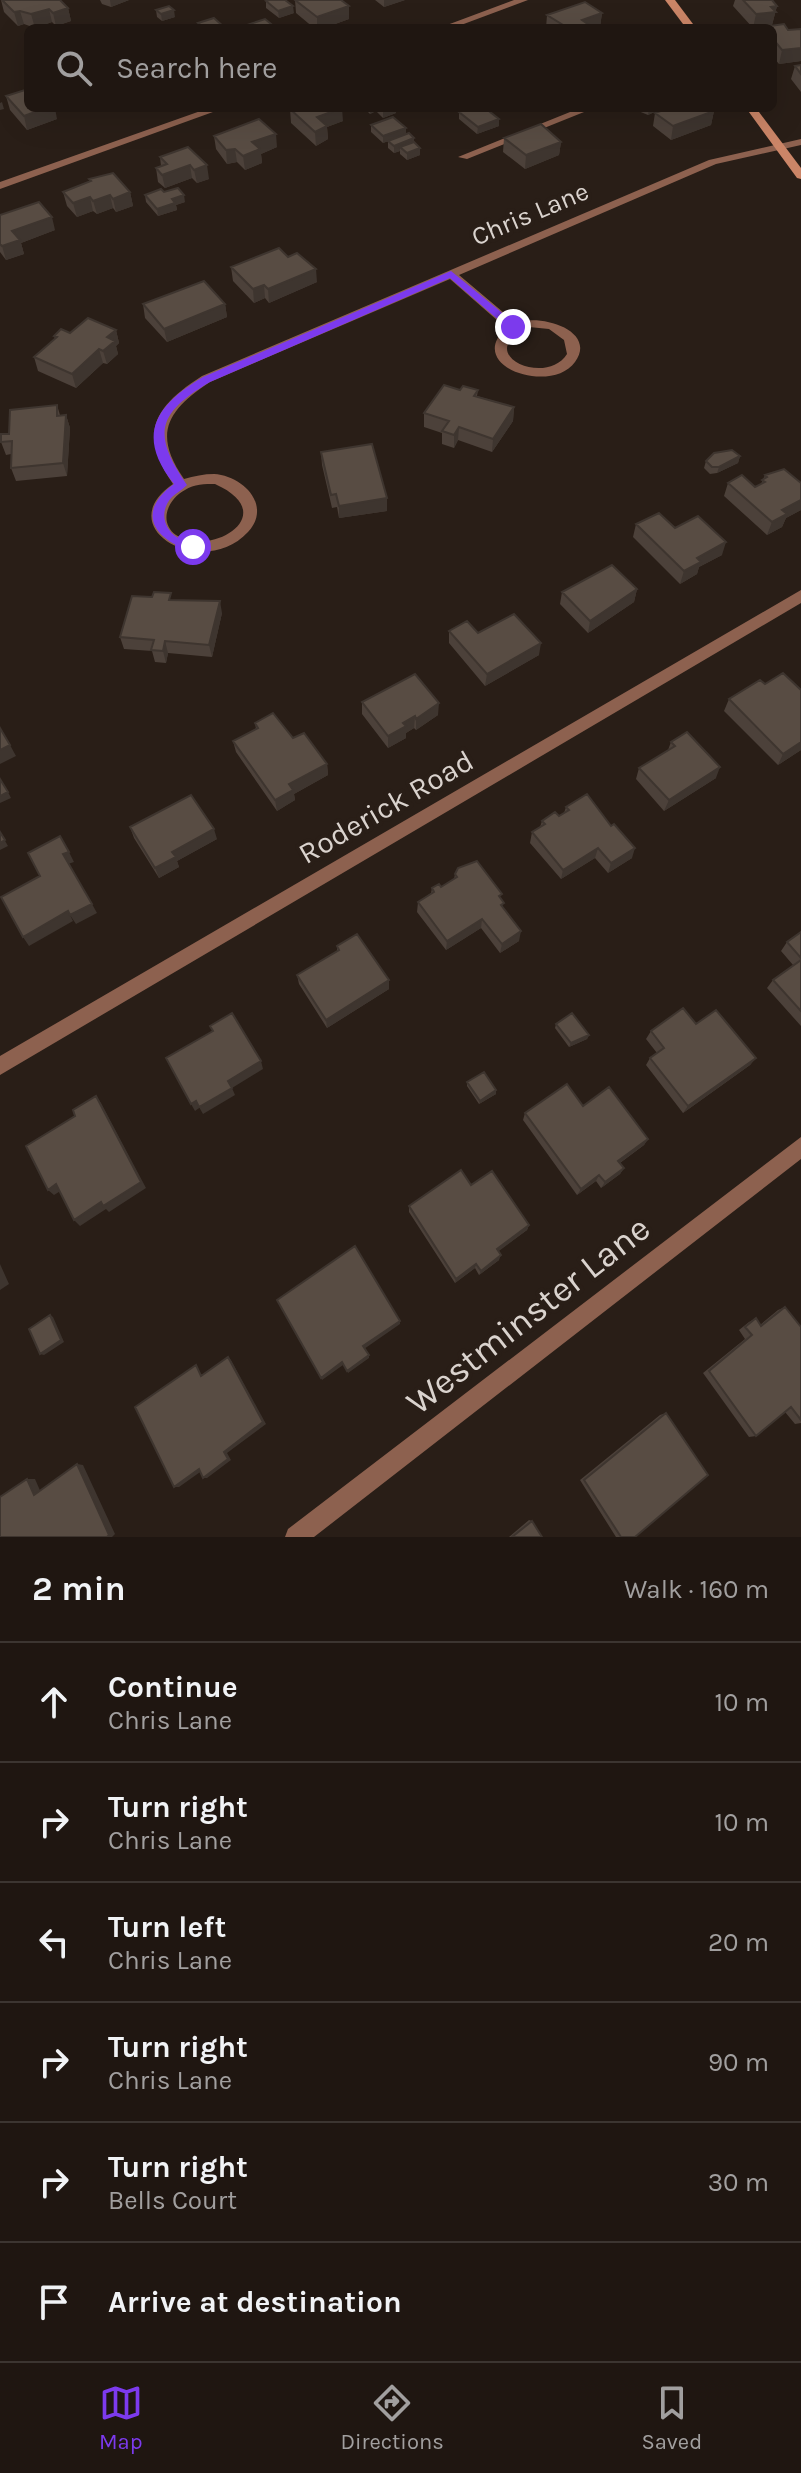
<!DOCTYPE html>
<meta charset="utf-8">
<style>
body{margin:0;font-family:Karla,sans-serif;background:#271f1a;color:#f1f3f6}
.stop{position:absolute;width:24px;height:24px;margin:-18px;border:6px solid #7c3aed;border-radius:50%;background:#fff}
.stop.end{background:#7c3aed;border-color:#fff;box-shadow:0 2px 8px #0008}
.list{margin:0;padding:0;list-style:none}
h2{display:flex;justify-content:space-between;align-items:center;height:104px;margin:0;padding:0 32px;font-size:34px}
h2 small{font-size:26px;font-weight:400;color:#a19f9f}
.list li{display:grid;grid-template-columns:52px 1fr auto;gap:24px;align-items:center;box-sizing:border-box;height:120px;padding:0 32px;border-top:2px solid #3c3531}
.list b{display:block;font-size:30px;white-space:nowrap}
.list p{margin:0;font-size:26px;white-space:nowrap;color:#a19f9f}
.list em{font-size:26px;font-style:normal;color:#a19f9f}
.icon{flex:none;width:44px;height:44px;fill:none;stroke:currentColor;stroke-width:2;stroke-linecap:round;stroke-linejoin:round}
.map{position:relative;flex:none;width:801px;height:1537px;overflow:hidden}
.search{position:absolute;background:#1f1611;box-shadow:0 8px 32px #0002;left:24px;right:24px;top:24px;height:88px;display:flex;align-items:center;gap:20px;box-sizing:border-box;padding:0 28px;border-radius:12px;color:#a19f9f;font-size:30px}
.sheet{height:824px;background:#1f1611}
nav{display:flex;justify-content:space-around;align-items:center;box-sizing:border-box;height:112px;border-top:2px solid #3c3531;background:#1f1611;font-size:22px;color:#a19f9f}
nav a{display:grid;justify-items:center;gap:4px}
nav .on{color:#7c3aed}
.map>svg:first-child{display:block}
</style>
<div class="map">
<svg width="801" height="1537" viewBox="0 0 801 1537">
<rect width="100%" height="100%" fill="#291e17"/>
<g fill="none" stroke-linecap="round" stroke-linejoin="round">
<path fill="#8d614f" fill-rule="evenodd" d="M514,0h14l-75,28h-14z
M209,108h15l-224,81v-7z
M580,108h14l-127,51 -9,-2z
M801,139v6l-85,19 -257,111 57,48c23,-10 82,7 59,39 -23,33 -111,5 -69,-34l-56,-49 -240,103c-42,28 -58,51 -26,97 10,-3 20,-5 30,-5 30,2 58,32 34,58 -45,49 -139,-4 -75,-48 -35,-51 -19,-77 29,-108l507,-216zM529,327l20,2 15,11 3,14c-21,34 -97,-1 -38,-27zM215,484c69,31 -6,74 -39,51 -18,-13 -8,-36 9,-45 9,-6 20,-6 30,-6z
M801,590v13l-801,472v-19z
M801,1137v22l-487,378h-29l3,-8z"/>
<path fill="#cb8567" fill-rule="evenodd" d="M665,0h10l21,28h-10z
M746,108h10l45,60v11l-4,-1z"/>
</g>
<path fill="#4c413a" d="M1,0h59l8,8 3,13 -15,5 -4,-4 -17,6 -11,-4 -6,2 -14,-14z
M100,0h29l-18,7 -9,-3z
M295,0l54,6v13l-25,9h-10l-18,-15z
M375,0h30l-21,7z
M735,0h37l5,6 -5,19 -19,3 -20,-22z
M266,1l28,12 -15,5 -13,-10z
M156,10l19,7 -13,4 -5,-4z
M602,13l-2,14 -4,1h-50l1,-13z
M784,24l4,6 13,-1v32l-22,3 -6,-7v-29l-10,-1z
M801,65v27l-10,-13 4,-13z
M6,96l51,23 -30,11 -17,-20z
M364,108h32v5l-13,5 -7,-7 -6,3z
M631,108h32l-15,7z
M290,109l53,12 -16,6 1,12 -12,7 -25,-23z
M714,111l-3,14 -40,15 -18,-14 2,-13z
M459,112l40,14 -22,8 -18,-15z
M371,125l35,9 8,4v4l6,13 -13,5 -7,-6v-3l-6,2 -6,-5v-7l-5,2 -12,-11z
M214,136l63,11 -16,7 1,9 -17,7 -8,-8 -10,2 -11,-15z
M504,138l57,4 -2,13 -34,14 -22,-17z
M188,147l21,32 -12,4 -5,-5 -27,10 -7,-6 -2,-14 5,-2 -1,-9z
M89,179l41,13 3,14 -17,6 -3,-4 -16,6 -4,-3 -16,6 -10,-11 -4,-14 27,-11z
M164,192l21,10 -9,3 1,5 -19,6 -12,-14 -1,-7z
M0,215l55,15 -34,13 3,11 -18,6 -6,-8z
M288,257l29,25 -48,21 -4,-5 -11,5 -21,-22 -2,-14z
M143,304h82l2,13 -60,25 -22,-24z
M116,330l3,13 -3,3 2,8 -11,10 -4,-1 -27,25 -38,-17 -4,-14 21,-18 -1,-3z
M460,390h18l-1,6 37,11 -1,14 -21,31 -34,-12 -4,8 -12,-4v-11l-18,-6v-14z
M57,405l3,10h6l4,13 -3,48 -51,5 -5,-13v-14l-5,1 -5,-13 8,-8z
M321,452l66,59 -48,7 -2,-11 -5,1 -10,-43z
M740,456l-2,7 -21,10 -7,1 -6,-6 2,-7z
M765,475l36,8v27l-15,8 -4,9 -15,8 -43,-39 4,-13 27,4 6,-3z
M636,524l39,4 47,27 -23,12 -2,7 -17,10 -47,-47z
M637,589l-3,13 -46,31 -28,-29 2,-12z
M173,600l49,13 -10,44 -44,-4 -2,10 -11,-1 -3,-11 -28,-2 -4,-12z
M449,631l29,2 61,22 -54,31 -36,-43z
M765,684l36,66 -23,15 -54,-54 5,-12z
M362,702l76,13 -22,15 -2,-2 -8,5v5l-18,10 -26,-34z
M255,723l38,15 34,26 1,11 -34,19 1,6 -18,11 -41,-59 -3,-11 23,-12z
M671,742l45,36 -52,33 -28,-32 3,-11 29,-18z
M566,807l66,51 -24,15 -13,-15 -34,21 -31,-36 2,-11 8,-5 2,-6 17,-5 5,-3z
M130,827l87,12 -40,22 2,6 -20,11 -25,-40z
M455,874l46,25 2,10 16,32 -19,12 -19,-25 -35,22 -29,-38 1,-10 13,-9 1,-5 9,-1 13,-8z
M801,932v94l-34,-38 6,-8 20,-15 -12,-14 6,-9z
M337,946l52,34v9l-62,39 -28,-44 -2,-9 40,-24z
M556,1024l33,11 -2,4 -18,8 -14,-19z
M696,1024l60,34 -6,7 -67,48 -37,-48 4,-7 7,-5 -11,-14 5,-8z
M467,1082l29,12 -17,10 -12,-18z
M583,1106l65,33 -4,6 -24,18 4,5 -4,6 -19,14 -5,-7 -19,14 -54,-75 2,-7z
M471,1185l58,40 -2,5 -29,21 1,9 -20,15 -4,-7 -20,15 -46,-71v-6z
M785,1307l16,20v96l-6,1 -10,-12 -29,24 -7,1 -46,-64 42,-34 -6,-9 10,-8 7,-4 4,7 18,-15z
M666,1413l-31,124h-19l-36,-57 80,-65z
M529,1520l3,1 10,16h-33z"/>
<path fill="#3e352f" d="M110,0h19l-18,7z
M384,0h21l-21,7z
M293,6l1,7 -15,5 -1,-7z
M349,6v13l-25,9h-7v-11z
M777,6l-5,19 -19,3 3,-14 15,-7z
M68,8l3,13 -15,5 -3,-13z
M49,9l3,13 -17,6 -4,-14z
M174,10l1,7 -13,4 -1,-7z
M20,11l4,13 -6,2 -4,-14z
M602,13l-2,14 -4,1h-15l1,-8z
M801,48v13l-22,3 3,-14z
M2,102l2,7 -4,1v-7z
M46,108h9l2,11 -30,11 -3,-14z
M342,108l1,13 -16,6 1,12 -12,7 -1,-14 2,-15z
M370,108h6v3l-6,3z
M383,108h13v5l-13,5z
M649,108h14l-15,7z
M714,111l-3,14 -40,15 2,-14z
M499,119v7l-22,8 1,-7z
M406,128v7l-23,8v-7z
M276,134l1,13 -16,7 1,9 -17,7 -2,-14 9,-14z
M414,138v7l-14,2v4l-6,2v-7z
M561,142l-2,13 -34,14 1,-14z
M420,148v7l-13,5v-7z
M235,149l2,13 -10,2 -1,-14z
M190,165l2,13 -27,10 -3,-13z
M207,165l2,14 -12,4 -3,-13z
M130,192l3,14 -17,6 -3,-13z
M110,195l3,13 -16,6 -4,-13z
M184,195l1,7 -9,3 1,5 -19,6 -1,-7 15,-10z
M90,197l3,14 -16,6 -4,-14z
M52,217l3,13 -34,13 3,11 -18,6 -4,-14 10,-15z
M316,269l1,13 -48,21 -1,-14z
M264,285l1,13 -11,5 -1,-14z
M225,304l2,13 -60,25 -3,-13z
M116,330l3,13 -3,3 2,8 -11,10 -4,-13 4,-14z
M99,349l4,14 -27,25 -4,-14z
M514,407l-1,14 -21,31 1,-13z
M66,415l4,13 -3,48 -4,-13z
M459,427l-1,13 -4,8v-13z
M740,456l-2,7 -21,10 2,-6z
M387,498v13l-48,7v-12z
M801,500v10l-15,8 -4,9 -15,8 5,-13 10,-12z
M726,542l-4,13 -23,12 -2,7 -17,10 4,-13 13,-13z
M637,589l-3,13 -46,31 2,-12z
M220,601l2,12 -10,44 -3,-12z
M165,641l3,12 -2,10 -3,-12z
M541,643l-2,12 -54,31 2,-12z
M439,703l-1,12 -22,15v-11z
M415,716l-1,12 -8,5v5l-18,10v-12l15,-13z
M801,742v8l-23,15 5,-11z
M10,745l6,11 -16,8v-14z
M327,764l1,11 -34,19 1,6 -18,11 -2,-11 14,-16z
M720,767l-4,11 -52,33 5,-11z
M8,792l3,6 -11,5v-7z
M214,829l3,10 -40,22 2,6 -20,11 -4,-10 17,-16z
M0,832l8,14 -8,4z
M598,848l-3,10 -34,21 2,-9z
M635,848l-3,10 -24,15 3,-10z
M69,852l5,10 -6,2 -5,-10z
M92,904l5,9 -21,11 -6,-9z
M68,911l5,10 -44,25 -6,-9z
M482,919l-1,9 -35,22 1,-9z
M521,931l-2,10 -19,12 2,-9z
M389,980v9l-62,39 -1,-8z
M589,1035l-2,4 -18,8 2,-4z
M756,1058l-6,7 -67,48 5,-7z
M261,1061l2,8 -31,19 3,7 -32,19 -4,-7 29,-26z
M496,1090v4l-17,10 1,-3z
M96,1096l5,7 45,85 -37,24 -3,-3 -26,17 -6,-6z
M196,1101l3,7 -4,3 -4,-7z
M648,1139l-4,6 -30,22 4,-6z
M624,1168l-4,6 -19,14 4,-6z
M599,1175l-3,6 -19,14 4,-6z
M56,1184l6,6 -8,5 -6,-5z
M529,1225l-2,5 -32,24 2,-5z
M501,1255l-2,5 -20,15 2,-4z
M0,1264l9,20 -9,6z
M476,1264l-1,4 -20,15 1,-4z
M50,1315l3,2 11,25 -20,13 -4,-1z
M400,1321v3l-36,25 -1,-3z
M369,1355v3l-21,15 -1,-2z
M228,1357l3,3 35,64 -39,29 4,7 -24,18h-4z
M342,1362l1,3 -21,15 -1,-2z
M77,1464l6,1 32,69 -3,3h-5z
M199,1469l4,1 -24,17h-5z
M27,1479h8l7,16h-8z"/>
<path fill="#584c43" stroke="#3e352f" stroke-width="2" d="M2,0h58l8,8 -15,5 -4,-4 -18,5 -11,-3 -6,1z
M269,0h16l8,6 -15,5 -12,-10z
M295,0h46l8,6 -32,11z
M743,0h29l5,6 -6,1 5,5 -20,2z
M585,2l17,11 -20,7 10,7 -24,1 -21,-13z
M169,6l5,4 -13,4 -5,-4z
M214,18l11,10h-21l-6,-5z
M265,19l11,9h-38z
M784,24l4,6 13,-1v19l-19,2 -9,-11v-11l-10,-1z
M801,65v9l-6,-8z
M28,89v19h18l-22,8 -18,-20z
M293,108h49l-25,9 10,9 -12,6 -25,-23z
M471,108h14l14,11 -21,8 -19,-15z
M669,108h41l4,3 -41,15 -18,-13z
M393,117l13,11 -23,8 -12,-11z
M259,119l17,15 -24,8 8,7 -17,7 -8,-7 -9,1 -12,-14z
M541,124l20,18 -35,13 -22,-17z
M409,133l5,5 -20,8 -6,-5z
M414,142l6,6 -13,5 -7,-6z
M188,147l19,18 -13,5 -4,-5 -28,10 -6,-7 11,-4 -7,-7z
M113,173l17,19 -17,7 -3,-4 -17,6 -3,-4 -17,6 -10,-11 28,-11 -2,-2z
M178,188l6,7 -12,4 3,4 -18,6 -12,-14 16,-6 3,3z
M39,202l13,15 -40,14 8,9 -18,6 -2,-2v-29z
M279,248l9,9 9,-4 19,16 -48,20 -4,-4 -11,4 -22,-22z
M204,281l21,23 -61,25 -21,-25z
M88,318l28,12 -9,7 8,4 -12,10 -4,-2 -27,25 -38,-17 23,-20 -3,-1 7,-7 9,4z
M444,385l16,5 3,-4 15,4 -4,6 40,11 -21,32 -34,-12 -5,8 -12,-4 7,-10 -25,-8z
M57,405v11l9,-1 -3,48 -52,5 1,-27 -11,1v-8h8l1,-24z
M372,444l15,54 -48,8 -3,-12 -5,1 -10,-43z
M732,450l8,6 -21,11h-7l-6,-6 8,-8z
M784,469l17,14v17l-19,10 5,4 -15,8 -44,-39 14,-8 13,12 10,-5 -3,-2 5,-3 -2,-2z
M659,513l16,15 23,-12 28,26 -29,16 4,4 -17,9 -48,-47z
M612,565l25,24 -47,32 -28,-29z
M154,592l17,1 -2,7 51,1 -11,44 -44,-4 -2,10 -12,-1 3,-10 -34,-3 12,-41 20,1z
M514,614l27,29 -54,31 -38,-43 18,-10 11,12z
M783,673l18,17v52l-18,12 -54,-55 31,-19 5,4z
M415,674l24,29 -23,16 -1,-3 -12,7 3,3 -18,10 -26,-34z
M273,713l20,25 11,-5 23,31 -38,20 4,6 -18,10 -42,-59 25,-13 -3,-5z
M0,728l10,17 -10,5z
M687,732l33,35 -51,33 -30,-32 36,-22 -4,-4z
M0,779l8,13 -8,4z
M587,794l24,32 3,-2 21,24 -24,15 -13,-15 -35,22 -31,-38 13,-8 -3,-3 13,-9 4,4 10,-6 -3,-3z
M191,795l23,34 -42,23 4,5 -21,11 -25,-41z
M0,832l5,8 -5,3z
M60,836l9,16 -6,2 29,50 -22,11 -2,-4 -45,26 -22,-40 39,-21 -12,-23z
M477,861l25,33 -3,2 5,7 -3,2 20,26 -19,13 -20,-25 -35,22 -29,-39 16,-10 -2,-4 7,-4 2,3 16,-10 -2,-3 3,-6z
M801,932v26l-14,-16z
M357,934l32,46 -63,40 -29,-45 42,-25 -2,-4z
M801,960v51l-28,-31z
M683,1008l13,16 20,-14 40,48 -68,48 -38,-48 14,-10 -13,-17z
M232,1013l29,48 -33,20 4,7 -33,19 -3,-6 -5,3 -25,-46 47,-27 -3,-5z
M572,1013l17,22 -18,8 -15,-19z
M484,1072l12,18 -16,11 -13,-19z
M567,1084l16,22 26,-19 39,52 -30,22 6,7 -19,14 -6,-7 -18,14 -56,-76z
M96,1096l45,86 -38,24 -2,-4 -27,18 -18,-36 -8,6 -22,-44 49,-30 -2,-6z
M461,1170l10,15 21,-14 37,54 -32,24 4,6 -20,16 -5,-7 -20,15 -47,-73z
M355,1246l45,75 -37,25 6,9 -22,16 -5,-9 -21,16 -44,-78z
M785,1307l16,20v93l-10,-13 -35,29 -47,-65 43,-36 -7,-8 11,-9 5,8z
M50,1315l11,25 -21,14 -11,-25z
M228,1357l35,65 -39,30 4,7 -25,19 -4,-9 -25,18 -39,-80 61,-42 5,11z
M666,1413l42,62 -73,62h-14l-37,-57z
M77,1464l32,71 -2,2h-107v-40l27,-18 7,16z
M532,1521l10,16h-30z"/>
<path fill="#7c3aed" d="M451,271l66,54v5h-7l-60,-52 -240,104c-52,31 -59,51 -23,103 -5,5 -11,8 -15,12 -14,15 -8,35 10,43 7,3 11,2 17,7l-6,4c-39,-10 -58,-39 -19,-67 -39,-49 -18,-79 29,-107z"/>
<g text-anchor="middle" dominant-baseline="central" stroke-width="8" stroke-linejoin="round" paint-order="stroke">
<g font-size="26" fill="#dad3ce" stroke="#291e17">
<text transform="translate(530 214) rotate(-23)">Chris Lane</text>
</g>
<g font-size="30" fill="#dad3ce" stroke="#291e17">
<text transform="translate(386 807) rotate(-30)">Roderick Road</text>
</g>
<g font-size="36" fill="#dad3ce" stroke="#291e17">
<text transform="translate(528 1315) rotate(-38)">Westminster Lane</text>
</g>
</g>
</svg>
<div class="stop" style="left:193px;top:547px"></div>
<div class="stop end" style="left:513px;top:327px"></div>
<div class="search"><svg class="icon" aria-label="search" viewBox="0 0 24 24"><circle cx="10" cy="10" r="6"/><path d="M15 15l6 6"/></svg>Search here</div>
</div>
<section class="sheet">
<h2>2 min<small>Walk · 160 m</small></h2>
<ul class="list">
<li><svg class="icon" aria-label="ahead" viewBox="0 0 24 24"><path d="M12 20V5M6 11l6-6 6 6"/></svg><div><b>Continue</b><p>Chris Lane</p></div><em>10 m</em></li>
<li><svg class="icon" aria-label="right" viewBox="0 0 24 24"><path d="M7 20v-9h11M14 6l5 5-5 5"/></svg><div><b>Turn right</b><p>Chris Lane</p></div><em>10 m</em></li>
<li><svg class="icon" aria-label="left" viewBox="0 0 24 24"><path d="M17 20v-9H6M10 6l-5 5 5 5"/></svg><div><b>Turn left</b><p>Chris Lane</p></div><em>20 m</em></li>
<li><svg class="icon" aria-label="right" viewBox="0 0 24 24"><path d="M7 20v-9h11M14 6l5 5-5 5"/></svg><div><b>Turn right</b><p>Chris Lane</p></div><em>90 m</em></li>
<li><svg class="icon" aria-label="right" viewBox="0 0 24 24"><path d="M7 20v-9h11M14 6l5 5-5 5"/></svg><div><b>Turn right</b><p>Bells Court</p></div><em>30 m</em></li>
<li><svg class="icon" aria-label="arrive" viewBox="0 0 24 24"><path d="M6 21V4h12l-3 4 3 4H6"/></svg><div><b>Arrive at destination</b></div></li>
</ul>
</section>
<nav>
<a class="on"><svg class="icon" aria-label="map" viewBox="0 0 24 24"><path d="M3 6l6-2 6 2 6-2v14l-6 2-6-2-6 2zM9 4v14M15 6v14"/></svg>Map</a>
<a><svg class="icon" aria-label="directions" viewBox="0 0 24 24"><path d="M12 3l9 9-9 9-9-9zM9 14v-3h6M13 9l2 2-2 2"/></svg>Directions</a>
<a><svg class="icon" aria-label="saved" viewBox="0 0 24 24"><path d="M7 4h10v16l-5-4-5 4z"/></svg>Saved</a>
</nav>
